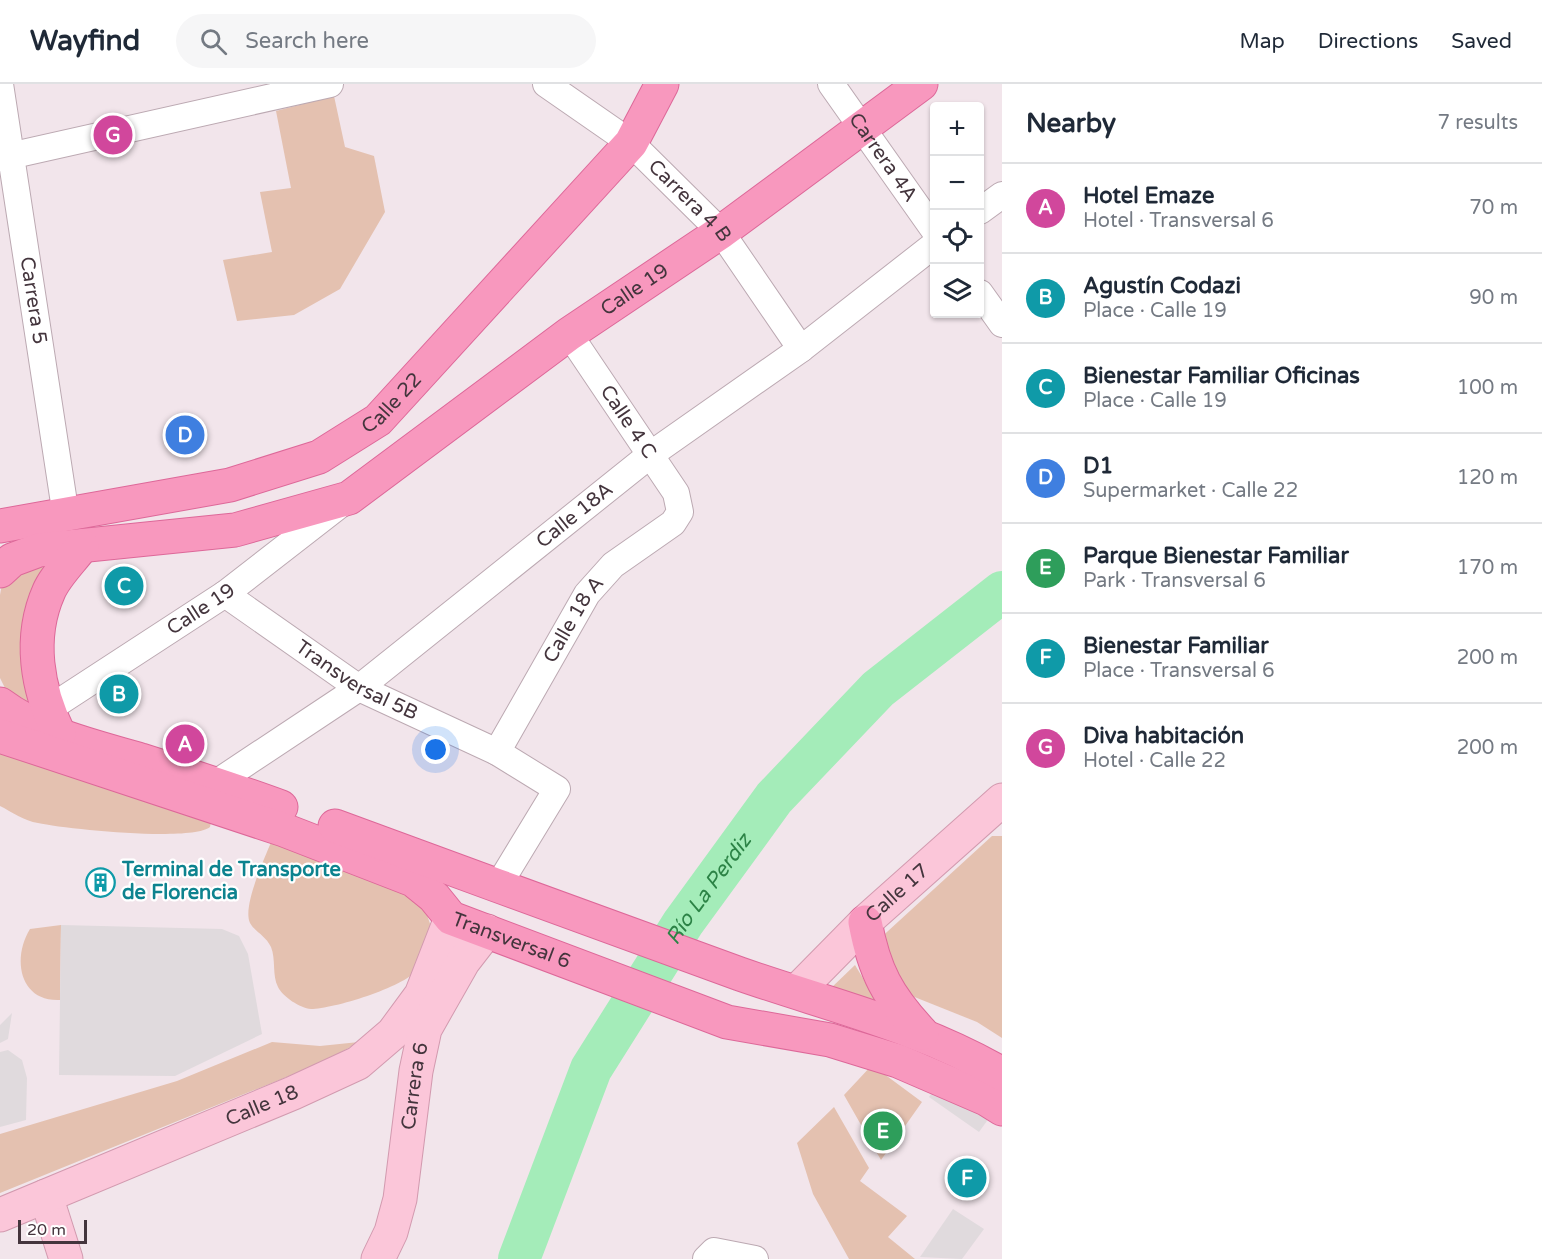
<!DOCTYPE html>
<meta charset="utf-8">
<style>
body{margin:0;font-family:"Varela Round",sans-serif;background:#f6f6f7;color:#1f2937}
.controls{position:absolute;right:18px;top:18px;display:grid;overflow:hidden;border-radius:6px;box-shadow:0 2px 4px #0004}
.controls button{width:54px;height:54px;display:grid;place-items:center;padding:0;border:0;border-bottom:2px solid #e0e1e3;background:#fff;color:#1f2937;font:30px sans-serif}
.scale{position:absolute;left:18px;bottom:15px;width:69px;box-sizing:border-box;padding-left:6px;border:3px solid #44353d;border-top:0;font-size:16px;line-height:21px;white-space:nowrap;color:#44353d;-webkit-text-stroke:4px #fff;paint-order:stroke}
.you{position:absolute;left:436px;top:666px;width:21px;height:21px;margin:-15px;border:4px solid #fff;border-radius:50%;background:#1a73e8;box-shadow:0 0 0 9px #1a73e833}
.badge{display:grid;place-items:center;width:39px;height:39px;border-radius:50%;background:#b45309;color:#fff;font-size:20px;font-weight:700}
.pin{position:absolute;translate:-50% -50%;border:3px solid #fff;box-shadow:0 2px 6px #0006}
.list{margin:0;padding:0;list-style:none}
h2{display:flex;justify-content:space-between;align-items:center;height:78px;margin:0;padding:0 24px;font-size:26px}
h2 small{font-size:20px;font-weight:400;color:#747a83}
.list li{display:grid;grid-template-columns:39px 1fr auto;gap:18px;align-items:center;box-sizing:border-box;height:90px;padding:0 24px;border-top:2px solid #e0e1e3}
.list b{display:block;font-size:22px;white-space:nowrap}
.list p{margin:0;font-size:20px;white-space:nowrap;color:#747a83}
.list em{font-size:20px;font-style:normal;color:#747a83}
.icon{flex:none;width:33px;height:33px;fill:none;stroke:currentColor;stroke-width:2;stroke-linecap:round;stroke-linejoin:round}
.map{position:relative;flex:none;width:1002px;height:1175px;overflow:hidden}
header{display:flex;align-items:center;gap:36px;box-sizing:border-box;height:84px;padding:0 30px;background:#fff;border-bottom:2px solid #e0e1e3}
header strong{font-size:28px}
nav{display:flex;gap:33px;margin-inline-start:auto;font-size:21px}
.search{width:420px;height:54px;background:#f6f6f7;display:flex;align-items:center;gap:15px;box-sizing:border-box;padding:0 21px;border-radius:33px;color:#747a83;font-size:22px}
main{display:flex}
aside{flex:1;background:#fff}
.map>svg:first-child{display:block}
</style>
<header>
<strong>Wayfind</strong>
<div class="search"><svg class="icon" aria-label="search" viewBox="0 0 24 24"><circle cx="10" cy="10" r="6"/><path d="M15 15l6 6"/></svg>Search here</div>
<nav><a>Map</a><a>Directions</a><a>Saved</a></nav>
</header>
<main>
<div class="map">
<svg width="1002" height="1175" viewBox="0 0 1002 1175">
<rect width="100%" height="100%" fill="#f2e5eb"/>
<path fill="#e4c1b0" d="M334,12l11,51 29,9 11,56 -45,77 -46,26 -57,6 -14,-61 49,-8 -12,-60 31,-4 -15,-77z
M44,481l-12,25 -7,83 3,33 -20,-12 -8,-16v-83l2,-11 22,-16z
M0,663l212,70 -2,10c-19,15 -145,2 -172,-4 -14,-2 -26,-11 -38,-17z
M992,752h10v202l-25,-16 -75,-30 -26,-50z
M272,756l141,56 14,19 6,17c-5,11 -8,28 -16,38 -13,17 -84,39 -106,39 -11,-1 -28,-12 -33,-22 -6,-11 -2,-28 -7,-40 -6,-12 -16,-15 -21,-24 -8,-16 15,-66 22,-83z
M61,841l-1,75c-41,2 -48,-42 -30,-71z
M855,881l21,35 -46,-11z
M272,958l48,4 39,-4 -33,19 -326,132v-59l177,-53z
M872,981l50,37 -41,58 -37,-65z
M834,1023l35,61 -9,13 47,35 -19,21 27,22h-66l-36,-65 -16,-51z"/>
<path fill="#e0dadd" d="M61,841l161,4 17,7 9,18 14,80 -87,42 -116,-1z
M12,929l-4,26 -8,4v-18z
M8,966l14,10 5,18 -1,42 -26,7v-75z
M940,997l52,33 -13,18 -50,-35z
M953,1125l31,20 -22,30 -42,-2z"/>
<g fill="none" stroke-linecap="round" stroke-linejoin="round">
<path stroke="#a4ecb9" stroke-width="42" id="s1" d="M519,1175l72,-190 92,-146 91,-125 104,-109 124,-97"/>
<defs>
<g id="street">
<path id="s2" d="M0,0l66,432"/>
<path id="s3" d="M546,0l85,59 90,89 80,117"/>
<path id="s4" d="M831,0l103,146"/>
<path d="M0,74l330,-74"/>
<path d="M980,127l22,-16"/>
<path d="M980,209l22,31"/>
<path id="s5" d="M225,510l134,94 138,64 60,37 -59,97"/>
<path id="s6" d="M47,626l178,-116 116,-90"/>
<path id="s7" d="M497,668l90,-158 26,-29 60,-42 7,-11 -4,-19 -107,-159"/>
<path id="s8" d="M216,699l143,-95 291,-233 151,-106 133,-104"/>
<path d="M706,1175l8,-8 41,8"/>
</g>
<g id="secondary">
<path id="s9" d="M797,907l68,-69 137,-122"/>
<path d="M46,1112l20,63"/>
<path id="s10" d="M0,1131l293,-122 65,-30 35,-30 28,-38 30,-77"/>
<path id="s11" d="M378,1175l13,-27 9,-33 16,-128 9,-42 38,-67 24,-31"/>
</g>
<g id="primary">
<path id="s12" d="M0,442l230,-41 89,-28 59,-37 253,-277 31,-59"/>
<path id="s13" d="M0,487l12,-11 27,-10 196,-20 114,-32 220,-164 152,-102 200,-148"/>
<path d="M0,620c40,30 93,42 141,56 47,15 94,30 140,47"/>
<path d="M59,650c-22,-45 -31,-96 -10,-143 7,-16 23,-31 33,-45"/>
<path id="s14" d="M0,652l284,94 129,50 21,17 17,21 276,104 103,18 68,21 88,38 16,10"/>
<path d="M335,742c135,49 270,100 405,148 89,31 180,52 262,100"/>
<path d="M865,838c9,49 23,75 57,111"/>
</g>
</defs>
<use href="#street" stroke="#bca9b2" stroke-width="28"/>
<use href="#secondary" stroke="#d29aaf" stroke-width="35"/>
<use href="#primary" stroke="#dd6899" stroke-width="35"/>
<use href="#street" stroke="#fff" stroke-width="26"/>
<use href="#secondary" stroke="#fbc6d9" stroke-width="33"/>
<use href="#primary" stroke="#f898be" stroke-width="33"/>
</g>
<defs>
<symbol id="building-ring" viewBox="-11 -11 22 22"><circle r="9.5" fill="#fff" stroke="#0f9aa8" stroke-width="1.5"/><path d="M-4-6H4V6H1V3H-1V6H-4ZM-2.5-4.3h1.7v1.8h-1.7ZM.8-4.3h1.7v1.8H.8ZM-2.5-1h1.7V.8h-1.7ZM.8-1h1.7V.8H.8Z" fill="#0f9aa8"/></symbol>
</defs>
<g fill-rule="evenodd">
<use href="#building-ring" x="84" y="782" width="33" height="33"/>
</g>
<g text-anchor="middle" dominant-baseline="central" stroke-width="4.5" stroke-linejoin="round" paint-order="stroke">
<g font-size="20" fill="#44353d" stroke="#fff">
<text stroke="none"><textPath href="#s4" startOffset="90">Carrera 4A</textPath></text>
<text stroke="none"><textPath href="#s3" startOffset="186">Carrera 4 B</textPath></text>
<text stroke="none"><textPath href="#s13" startOffset="714">Calle 19</textPath></text>
<text stroke="none"><textPath href="#s2" startOffset="219">Carrera 5</textPath></text>
<text stroke="none"><textPath href="#s12" startOffset="418">Calle 22</textPath></text>
<text transform="translate(628 338) rotate(56)">Calle 4 C</text>
<text stroke="none"><textPath href="#s8" startOffset="448">Calle 18A</textPath></text>
<text stroke="none"><textPath href="#s6" startOffset="184">Calle 19</textPath></text>
<text stroke="none"><textPath href="#s7" startOffset="153">Calle 18 A</textPath></text>
<text stroke="none"><textPath href="#s5" startOffset="158">Transversal 5B</textPath></text>
<text stroke="none"><textPath href="#s9" startOffset="140">Calle 17</textPath></text>
<text stroke="none"><textPath href="#s14" startOffset="556">Transversal 6</textPath></text>
<text stroke="none"><textPath href="#s11" startOffset="178">Carrera 6</textPath></text>
<text stroke="none"><textPath href="#s10" startOffset="284">Calle 18</textPath></text>
</g>
<g font-size="20" font-weight="bold" fill="#0d838f" stroke="#fff" text-anchor="start">
<text x="122" y="786">Terminal de Transporte<tspan x="122" dy="23">de Florencia</tspan></text>
</g>
<g font-size="21" font-style="italic" fill="#2c8346" stroke="#fff">
<text stroke="none"><textPath href="#s1" startOffset="418">Río La Perdiz</textPath></text>
</g>
</g>
</svg>
<div class="controls">
<button>+</button>
<button>−</button>
<button><svg class="icon" aria-label="locate" viewBox="0 0 24 24"><circle cx="12" cy="12" r="6"/><path d="M12 2v4M12 18v4M2 12h4M18 12h4"/></svg></button>
<button><svg class="icon" aria-label="layers" viewBox="0 0 24 24"><path d="M12 4l9 5-9 5-9-5zM3 14l9 5 9-5"/></svg></button>
</div>
<div class="scale">20 m</div>
<div class="you"></div>
<div class="pin badge" style="left:185px;top:660px;background:#d1479c">A</div>
<div class="pin badge" style="left:119px;top:610px;background:#0f9aa8">B</div>
<div class="pin badge" style="left:124px;top:502px;background:#0f9aa8">C</div>
<div class="pin badge" style="left:185px;top:351px;background:#3f7fe0">D</div>
<div class="pin badge" style="left:883px;top:1047px;background:#2e9e5b">E</div>
<div class="pin badge" style="left:967px;top:1094px;background:#0f9aa8">F</div>
<div class="pin badge" style="left:113px;top:51px;background:#d1479c">G</div>
</div>
<aside>
<h2>Nearby<small>7 results</small></h2>
<ul class="list">
<li><span class="badge" style="background:#d1479c">A</span><div><b>Hotel Emaze</b><p>Hotel · Transversal 6</p></div><em>70 m</em></li>
<li><span class="badge" style="background:#0f9aa8">B</span><div><b>Agustín Codazi</b><p>Place · Calle 19</p></div><em>90 m</em></li>
<li><span class="badge" style="background:#0f9aa8">C</span><div><b>Bienestar Familiar Oficinas</b><p>Place · Calle 19</p></div><em>100 m</em></li>
<li><span class="badge" style="background:#3f7fe0">D</span><div><b>D1</b><p>Supermarket · Calle 22</p></div><em>120 m</em></li>
<li><span class="badge" style="background:#2e9e5b">E</span><div><b>Parque Bienestar Familiar</b><p>Park · Transversal 6</p></div><em>170 m</em></li>
<li><span class="badge" style="background:#0f9aa8">F</span><div><b>Bienestar Familiar</b><p>Place · Transversal 6</p></div><em>200 m</em></li>
<li><span class="badge" style="background:#d1479c">G</span><div><b>Diva habitación</b><p>Hotel · Calle 22</p></div><em>200 m</em></li>
</ul>
</aside>
</main>
